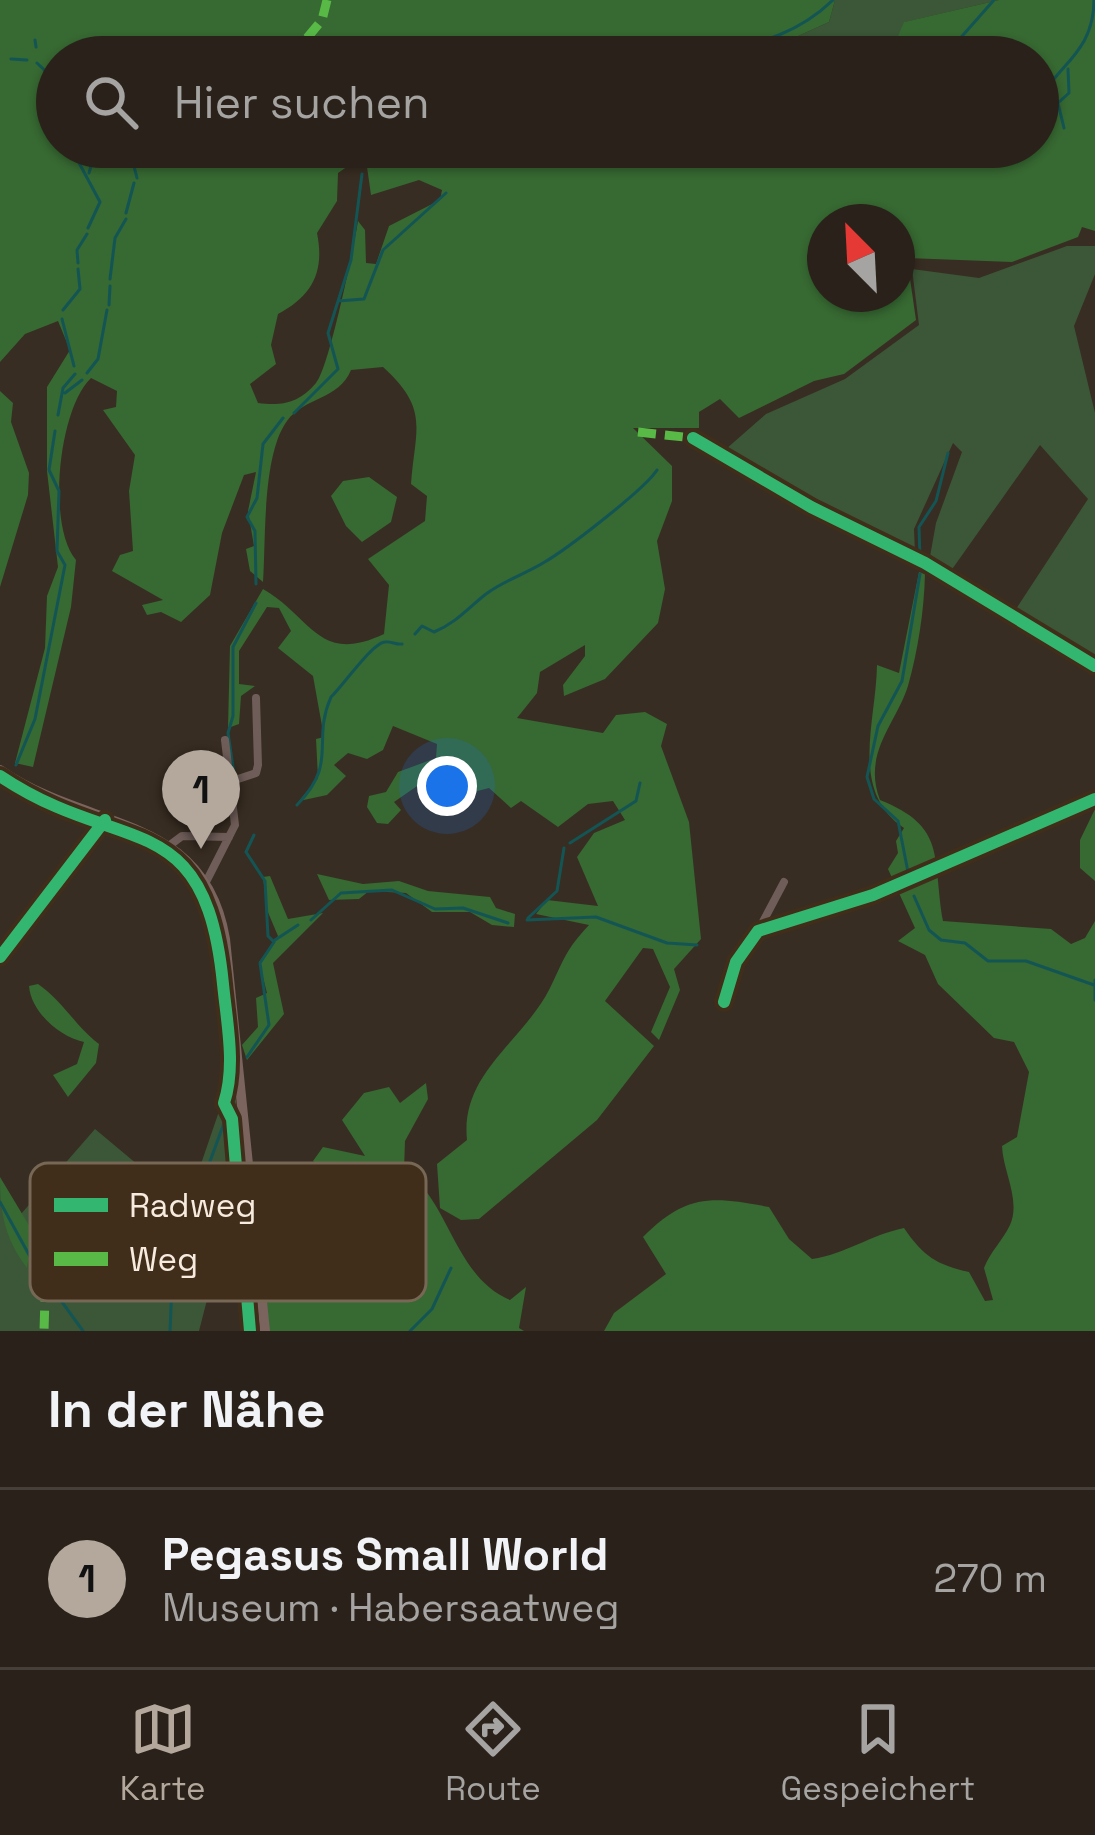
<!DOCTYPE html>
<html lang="de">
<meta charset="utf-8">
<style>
body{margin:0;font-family:"Space Grotesk",sans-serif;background:#362f27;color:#f1f3f6}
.compass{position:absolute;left:807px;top:204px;width:108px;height:108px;border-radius:50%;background:#2a221a;box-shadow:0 3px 9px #0004;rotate:336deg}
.you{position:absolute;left:447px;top:786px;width:42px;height:42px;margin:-30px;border:9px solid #fff;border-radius:50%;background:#1a73e8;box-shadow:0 0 0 18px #1a73e833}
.badge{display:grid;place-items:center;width:78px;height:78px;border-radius:50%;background:#b4a89d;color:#111;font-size:39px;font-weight:700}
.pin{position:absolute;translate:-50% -99px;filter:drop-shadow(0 3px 6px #0008)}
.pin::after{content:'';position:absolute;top:63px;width:42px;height:36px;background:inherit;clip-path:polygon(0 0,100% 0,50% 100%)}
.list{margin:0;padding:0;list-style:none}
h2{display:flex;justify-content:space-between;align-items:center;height:156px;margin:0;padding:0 48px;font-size:51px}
h2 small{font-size:39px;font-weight:400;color:#a5a4a2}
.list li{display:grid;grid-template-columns:78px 1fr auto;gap:36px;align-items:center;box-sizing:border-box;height:180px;padding:0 48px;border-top:3px solid #463f39}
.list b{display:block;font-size:45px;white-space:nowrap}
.list p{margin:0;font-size:39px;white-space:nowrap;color:#a5a4a2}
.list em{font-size:39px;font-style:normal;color:#a5a4a2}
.icon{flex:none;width:66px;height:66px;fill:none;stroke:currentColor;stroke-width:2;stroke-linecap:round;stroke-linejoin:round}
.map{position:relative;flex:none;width:1095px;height:1331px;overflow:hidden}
.search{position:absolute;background:#2a221a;box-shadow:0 3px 9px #0004;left:36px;right:36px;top:36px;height:132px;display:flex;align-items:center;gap:30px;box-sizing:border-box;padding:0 42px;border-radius:66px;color:#a5a4a2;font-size:45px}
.sheet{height:336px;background:#2a221a}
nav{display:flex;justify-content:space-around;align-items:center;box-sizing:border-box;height:168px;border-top:3px solid #463f39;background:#2a221a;font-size:33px;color:#a5a4a2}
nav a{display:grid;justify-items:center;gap:6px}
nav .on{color:#b4a89d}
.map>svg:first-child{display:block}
</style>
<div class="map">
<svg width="1095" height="1331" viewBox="0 0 1095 1331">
<rect width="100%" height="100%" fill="#382d22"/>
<path fill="#3b5737" d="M835,0h164l-94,22 -16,35h-84l-9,-20 33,-15z
M1067,246h28v28l-21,52 21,87v243l-79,-47 72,-110 -48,-54 -92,130 -19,-13 7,-39 26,-71 -9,-9 -39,86 1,25 -122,-61 -67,-44 40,-35 79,-35 74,-54 -7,-56 67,9z
M229,1070h4l22,229 -47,-3 -9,35h-199v-151l21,34 74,-85 73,61 22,6 38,-111z"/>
<path fill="#376932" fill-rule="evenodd" d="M0,0h835l-6,22 -33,15 9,20h-748v90h814l19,6 4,-6h144v-90h-149l15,-35 95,-22h96v231l-13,-4 -4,10 -66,25 -105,-4 9,62 -72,54 -30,7 -75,37 -19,-19 -21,13v16h-66l39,38v35l-15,40 8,48 -7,34 -53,56 -41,17 -1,-11 22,-29v-11l-45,27 -3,21 -20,25 86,15 13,-18 29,-3 22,12 -6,22 28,76 12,117 -27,30 6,21 -21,50 -8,-8 19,-45 -17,-38 -10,-1 -38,53 49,45 -57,74 -118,99 -18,1 -21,-12 -3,-44 30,-24c-7,-67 56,-98 83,-152 15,-30 14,-36 39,-63l-53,-11 11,-14 51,6 -21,-49 17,-24 31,-13 -12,-19 -25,3 -30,23 -37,-26 -10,7 -22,-20 -23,6 -43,-12 -29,20 7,8 -13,14 -11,-1 -10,-16 2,-11 17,-4 12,-20 38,-14 1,-14 -44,-18 -10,24 -16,9 -19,-6 -14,12 12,11 -19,19 -28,6 19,-23 -2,-39 8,-2 -11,-61 -35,-28 13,-17 -12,-23 -12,-1 -28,44v33l16,2 -14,10 -2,28 -11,4 2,-82 33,-57c50,29 55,76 121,45l5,-49 -21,-26 57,-38 2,-25 -16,-12c4,-56 19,-74 -28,-117l-32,3c-12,30 -47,27 -64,51 -25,34 -21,119 -24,161l-13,-11 -4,-22 8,-3 -6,-35 8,-39 -12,3 -22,58 -12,62 -29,27 -20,-10 -14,3 -5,-10 21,-5 -51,-29 8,-16 13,-4 -4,-60 6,-36 -32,-45 13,-3 1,-16 -26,-13c-33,32 -44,148 -15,182l-5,47 -38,160 -18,-4 30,-115 2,-52 11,-29 -11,-96v-84l23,-37 -12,-29 -33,13 -25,28zM351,164l16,3 4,28 48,-15 23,10 -2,10 -51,26 -13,38 -10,-1 -1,-33 -7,-9c-4,25 -29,148 -42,162 -17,20 -33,23 -58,20l-8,-19 26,-20 -5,-19 7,-31c34,-18 47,-42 39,-81l20,-32 1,-28zM825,222h72v72h-72z
M0,391l13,12 -2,19 18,51 -1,22 -28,92z
M369,477l28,20 -6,25 -29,20 -16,-16 -15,-30 12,-15z
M919,572l6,2c-1,38 -7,76 -17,112 -12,38 -46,67 -28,114 67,27 52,56 63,121l108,8 20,15 14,-6 10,-17v410h-491l10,-18 52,-39 -23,-37c43,-43 68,-41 126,-30l20,32 23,20c34,-5 58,-24 92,-31 19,28 33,37 65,44l16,29 8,-1 -9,-32c6,-16 19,-28 26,-43 11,-25 -7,-53 -8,-79l15,-9 12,-65 -15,-30 -20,-4 -56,-54 -13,-29 -27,-14 17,-13 -27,-59 10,-16 -2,-12 8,-13c-55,-37 -28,-105 -27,-163l22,8z
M1095,809v72l-15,-13v-28z
M317,874l46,10 36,-3 29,10 62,6 6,11 19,6 -1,13 -22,-2 -22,-13h-38l-26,-19 -37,-2 -10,8 -30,1z
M270,876l18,43 35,-6 -50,50 11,51 -37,46 -5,-15 16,-18 -2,-29 11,-5 -8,-31 19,-26 -11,-26 -4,-33z
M38,984c26,18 36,41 61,60l-3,19 -28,34 -15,-22 24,-11 7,-22c-24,-5 -53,-30 -55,-56z
M426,1083l2,16 -23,42 -1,30c-43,19 -54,18 -91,-10l10,-14 42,9 -23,-36 22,-27 25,-6 11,16z
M0,1177l33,55 -6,36c-22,-29 -27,-55 -27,-91z
M421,1185c31,36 41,95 89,115l16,-13 -7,41 5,3h-255l-9,-97 51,-28z"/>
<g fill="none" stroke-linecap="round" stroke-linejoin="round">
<path stroke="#135555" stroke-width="3" d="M35,40l1,7
M716,52c46,-9 83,-19 117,-52
M952,57l4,-14 38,-43
M11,59l16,1
M37,63l20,19
M1038,109c10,-41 56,-51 56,-109
M1064,128l-6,-25 11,-10 -1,-24
M71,147l2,4
M129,147l8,31
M95,150l2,-3
M1015,153l4,-6
M77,159l23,43 -12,26
M89,173l4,-14
M126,213l8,-30
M78,263l-1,-13 10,-16
M110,279l5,-41 11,-19
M338,301l26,-2 19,-49 63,-57
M109,305l1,-19
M63,310l17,-21 -2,-20
M62,319l12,47
M87,373l11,-14 9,-49
M65,393l17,-13
M294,413l44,-44 -10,-36 23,-73 11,-86
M58,415l5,-27 12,-14
M920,557l-1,-30 17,-26 12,-48
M256,584l-1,-53 -8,-14 10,-19 6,-54 20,-26
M415,634l7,-8 12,6c22,-9 34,-24 52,-38 17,-13 39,-20 57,-31 23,-13 102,-74 114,-93
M16,765l19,-46 30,-154 -8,-14 2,-60 -10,-21 6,-39
M234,774l-6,-41 5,-17v-69l23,-44
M297,805c42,-43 14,-63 34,-108 11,-10 42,-55 54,-55 6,-1 11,3 17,2
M570,843l66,-42 4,-18
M908,872l-10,-51 -24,-22 -7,-22 11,-51 24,-45 18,-107
M914,896l15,34 12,10 24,3 23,18h38l68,24
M528,918l29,-27 7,-43
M311,920l30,-27 51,-3 43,19 28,-1 45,15
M527,920l69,-3 71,26 30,2
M275,940l23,-15
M1095,980v20
M247,1057l22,-32 -9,-62 14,-21 -6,-6 -3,-55 -19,-29 8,-17
M0,1202l33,60 50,69
M170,1331l3,-69 61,-166
M410,1331l22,-22 19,-41"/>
<path stroke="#6f5d59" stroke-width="8" d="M693,438l118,69 114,56 170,103
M232,781l24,-8 2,-8 -2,-67
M170,845l12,-9 47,1
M206,882l29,-57 -10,-85
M758,931l26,-49
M0,957l105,-137
M724,1002l12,-40 22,-31 115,-36 222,-96"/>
<path stroke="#7b635e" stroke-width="10" d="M0,770c89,62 204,43 225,169l40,392"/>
<path stroke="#58b947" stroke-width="9" stroke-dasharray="18 9" stroke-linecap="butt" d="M307,38l15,-18 5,-20
M638,432l55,6
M39,1285l6,12 -1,34"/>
<defs>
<path id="cycleway" d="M693,438l118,69 114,56 170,103
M0,776c122,82 205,26 223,208 4,40 13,82 1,119l8,16 18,212
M0,957l105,-137
M724,1002l12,-40 22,-31 115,-36 222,-96"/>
</defs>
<use href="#cycleway" stroke="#402e1a" stroke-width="20"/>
<use href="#cycleway" stroke="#33b770" stroke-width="12"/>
</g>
<rect x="30" y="1163" width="396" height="138" rx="18" fill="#402e1a" stroke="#776755" stroke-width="3"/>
<rect x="54" y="1198" width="54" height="14" fill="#33b770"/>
<rect x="54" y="1252" width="54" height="14" fill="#58b947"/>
<g font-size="33" fill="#f7ebdf">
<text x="129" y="1217">Radweg</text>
<text x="129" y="1271">Weg</text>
</g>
</svg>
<svg class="compass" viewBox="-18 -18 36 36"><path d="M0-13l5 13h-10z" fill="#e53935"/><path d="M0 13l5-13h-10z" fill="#a5a4a2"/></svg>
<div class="you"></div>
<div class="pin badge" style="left:201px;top:849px">1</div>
<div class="search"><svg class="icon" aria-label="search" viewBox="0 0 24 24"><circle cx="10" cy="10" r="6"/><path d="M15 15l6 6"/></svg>Hier suchen</div>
</div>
<section class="sheet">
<h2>In der Nähe<small></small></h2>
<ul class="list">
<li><span class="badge">1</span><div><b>Pegasus Small World</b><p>Museum · Habersaatweg</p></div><em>270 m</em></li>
</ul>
</section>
<nav>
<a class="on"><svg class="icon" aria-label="map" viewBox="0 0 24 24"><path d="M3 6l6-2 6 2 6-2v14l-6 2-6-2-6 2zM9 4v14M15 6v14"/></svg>Karte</a>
<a><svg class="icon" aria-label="directions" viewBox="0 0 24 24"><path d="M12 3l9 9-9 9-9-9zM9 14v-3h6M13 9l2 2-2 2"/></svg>Route</a>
<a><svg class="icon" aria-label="saved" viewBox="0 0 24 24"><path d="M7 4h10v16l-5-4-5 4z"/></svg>Gespeichert</a>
</nav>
